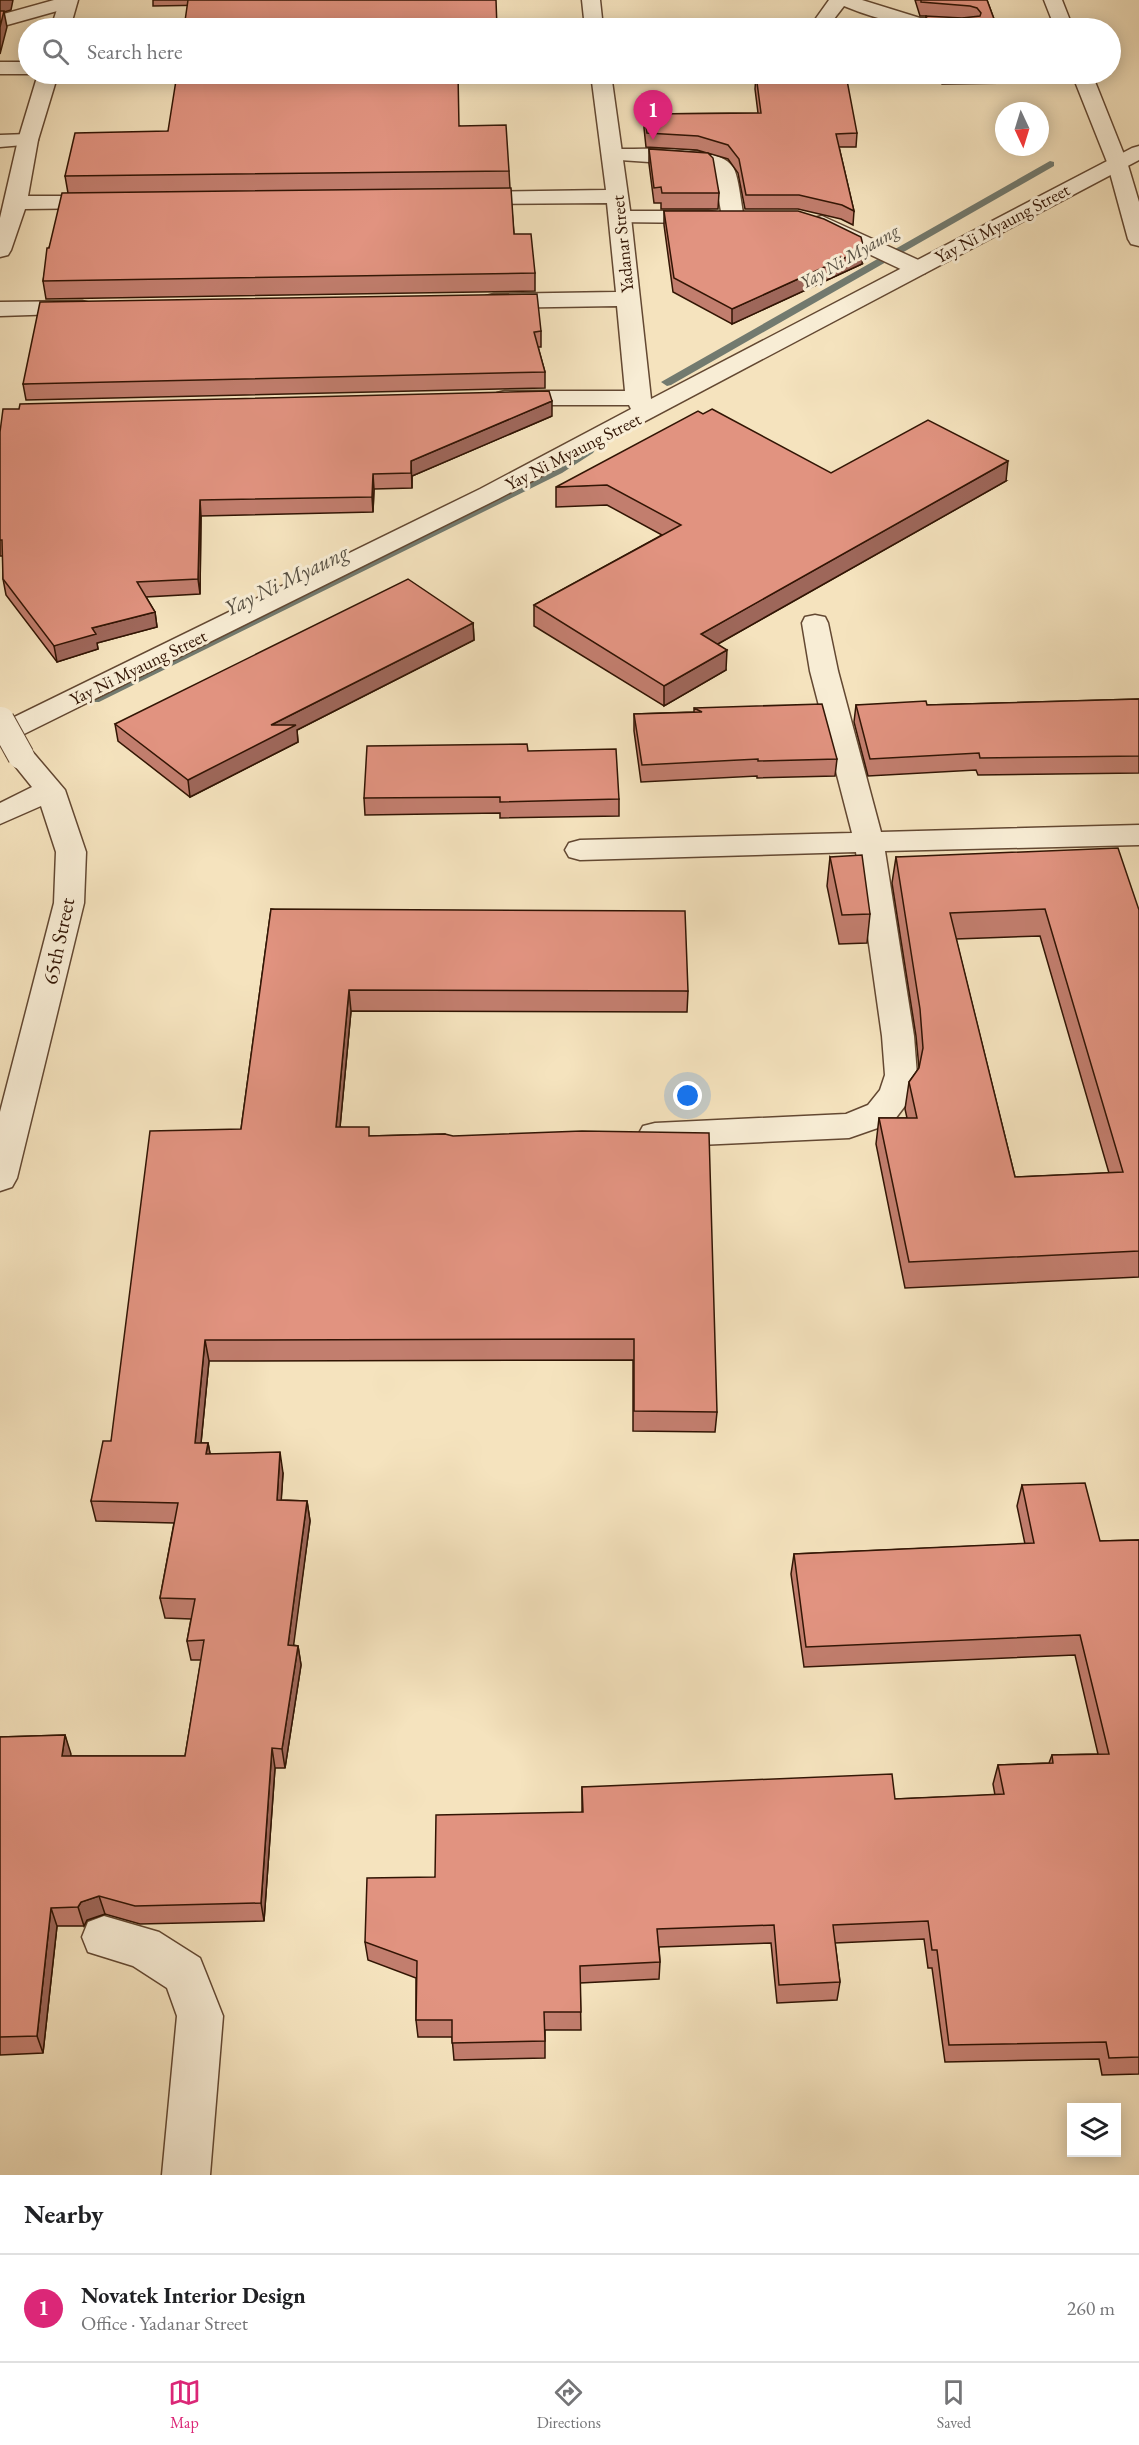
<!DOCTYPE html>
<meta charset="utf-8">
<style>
body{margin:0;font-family:"EB Garamond",serif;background:#f6f6f6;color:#202124}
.controls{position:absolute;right:18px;bottom:18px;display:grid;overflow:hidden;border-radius:0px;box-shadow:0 3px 15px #0003}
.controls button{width:54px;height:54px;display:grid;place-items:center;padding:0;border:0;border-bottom:2px solid #e0e0e0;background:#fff;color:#202124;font:30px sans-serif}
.compass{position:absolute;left:995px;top:102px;width:54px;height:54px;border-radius:50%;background:#fff;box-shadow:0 3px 15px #0003;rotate:176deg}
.you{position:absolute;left:688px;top:1096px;width:21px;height:21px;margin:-15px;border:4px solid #fff;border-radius:50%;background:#1a73e8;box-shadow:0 0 0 9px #1a73e833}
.badge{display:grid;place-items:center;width:39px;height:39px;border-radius:50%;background:#db2777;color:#fff;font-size:20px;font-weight:700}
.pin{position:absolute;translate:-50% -50px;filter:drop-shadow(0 2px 3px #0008)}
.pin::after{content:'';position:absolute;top:32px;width:21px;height:18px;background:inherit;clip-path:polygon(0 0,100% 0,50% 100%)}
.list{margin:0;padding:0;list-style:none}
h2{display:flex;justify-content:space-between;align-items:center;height:78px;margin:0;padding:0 24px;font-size:26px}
h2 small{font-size:20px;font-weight:400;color:#757577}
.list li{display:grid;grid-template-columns:39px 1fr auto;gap:18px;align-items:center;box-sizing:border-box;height:108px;padding:0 24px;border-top:2px solid #e0e0e0}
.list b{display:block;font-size:22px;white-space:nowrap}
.list p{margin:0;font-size:20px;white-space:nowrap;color:#757577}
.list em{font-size:20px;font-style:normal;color:#757577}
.icon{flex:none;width:33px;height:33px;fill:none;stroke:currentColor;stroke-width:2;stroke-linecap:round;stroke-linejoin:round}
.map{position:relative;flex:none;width:1139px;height:2175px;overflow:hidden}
.search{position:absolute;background:#fff;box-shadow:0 3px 15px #0003;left:18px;right:18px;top:18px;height:66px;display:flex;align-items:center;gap:15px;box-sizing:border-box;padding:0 21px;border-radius:33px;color:#757577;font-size:22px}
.sheet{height:186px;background:#fff}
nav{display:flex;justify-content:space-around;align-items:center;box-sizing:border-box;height:84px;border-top:2px solid #e0e0e0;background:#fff;font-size:16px;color:#757577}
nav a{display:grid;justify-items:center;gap:3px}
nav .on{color:#db2777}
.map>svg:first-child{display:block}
</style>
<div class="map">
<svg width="1139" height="2175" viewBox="0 0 1139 2175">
<rect width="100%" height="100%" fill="#f5e3be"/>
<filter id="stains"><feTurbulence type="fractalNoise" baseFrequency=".00333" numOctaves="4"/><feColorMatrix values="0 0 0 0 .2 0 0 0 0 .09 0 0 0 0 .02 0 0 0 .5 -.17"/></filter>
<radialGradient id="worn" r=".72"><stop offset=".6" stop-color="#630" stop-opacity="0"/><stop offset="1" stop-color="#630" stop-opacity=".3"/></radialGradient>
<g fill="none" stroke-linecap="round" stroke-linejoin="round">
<path fill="#727a6f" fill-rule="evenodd" d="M1050,161l4,1v4l-383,219 -4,1 -6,-4z
M589,446l6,4 -2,3 -31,20 -463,229h-10l-2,-3 467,-232z"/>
<defs>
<path id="service" d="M54,0h22l1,2 -2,4 -75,21v-12z
M829,0h33l58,18 48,4 7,2 3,4c-48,5 -90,-4 -134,-22l-17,22h-18z
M0,62h28l2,12h-30z
M28,134l7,2 3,4 -3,4 -35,3v-12z
M612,149c28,1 104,-6 121,18 6,10 8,38 11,50l-3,5 -8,1 -8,-1 -3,-5 -8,-45 -6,-6 -103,-7 -3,-4 3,-4z
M620,211h88l8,1 3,5 -3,5 -8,1 -96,-1 -3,-5 3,-5z
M822,216l103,47 3,5 -3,5 -8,2 -8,-2 -95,-45 -3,-5 3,-5z
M815,615l10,2 3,6 10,48 43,161 258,-7v20l-254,6 29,185 3,39 -9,27 -16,21 -43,15 -194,9 -12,-3 -5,-9 5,-9 12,-3 191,-9 22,-9 12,-15 5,-15 -3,-39 -26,-184 -276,8 -11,-3 -4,-7 4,-7 11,-3 272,-7 -42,-162 -8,-48 3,-6z"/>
<path id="minor" d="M60,0h18l-8,28h-19z
M582,0h18l3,28h-18z
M38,74h20l-20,66 -10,56h75l8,1 3,5 -3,5 -8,1 -78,1 -14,41 -3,5 -8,2v-39l18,-78z
M591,74h20l20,143 20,182 481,-251 7,-2v14l-641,339 -488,242 -10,3v-20l480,-235 151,-80 -2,-4h-124l-8,-2 -4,-5 4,-5 8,-2h120l-8,-85 -123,2 -8,-2 -3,-5 3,-5 8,-2 122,-2 -9,-89 -141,1 -8,-1 -3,-5 3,-5 8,-1 140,-2z
M82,301l8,2 3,5 -3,5 -90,3v-14z
M21,747l10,3 34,40 21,62 -2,51 -67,275 -5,9 -12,4v-79l54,-209 2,-51 -15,-46 -41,18v-21l32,-16 -25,-31 4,-6z
M104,1916l55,16 41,26 6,15 17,43 -13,159h-48l15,-159 -10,-28 -34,-22 -45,-14 -6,-15 6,-15z"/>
<path id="tertiary" d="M1044,0h18l11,28h-18z
M1072,74h20l35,88 12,40v44l-8,-2 -3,-5 -21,-77z"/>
</defs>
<use href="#service" stroke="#634832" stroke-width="3"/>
<use href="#minor" stroke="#634832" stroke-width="3"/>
<use href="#tertiary" stroke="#634832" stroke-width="3"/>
<use href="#service" fill="#f8edd5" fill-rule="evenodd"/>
<use href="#minor" fill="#f8edd5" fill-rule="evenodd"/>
<use href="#tertiary" fill="#f8edd5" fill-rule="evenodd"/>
<defs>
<path id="minor-bridge" d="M1,720l20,36"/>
</defs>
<use href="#minor-bridge" stroke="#634832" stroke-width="28" stroke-linecap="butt"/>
<use href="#minor-bridge" stroke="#f8edd5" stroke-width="26"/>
</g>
<path fill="#c27e6e" stroke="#321504" stroke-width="1.5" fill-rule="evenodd" d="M153,0h343l-343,6z
M915,0h72l7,19 8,9h-77l1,-12h1h-7z
M938,74h79l-1,9 -74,1z
M756,75l101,58 -1,14h-17l15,64 -1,14 -12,-6 -43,-10h-53l-7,-36 -10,-14 -20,-6 11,40 -1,16h-57v-6h-7l-5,-39v-15l58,4 -10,-3 -51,-3 -2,-19v-14l114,-1 -3,-24z
M460,126l49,45 1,17 4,46 21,39v18l-489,8 -3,-18 6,-33 19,-55 -3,-17 103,-45z
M664,211l198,53 -130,60 -59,-32 -9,-67z
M541,331v16h-3l7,25v16l-519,12 -3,-16z
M552,416l-140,60v12l-38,1 -1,23 -172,4 -1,78 -54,3 9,15 2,15 -60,16 1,6 -41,13 -51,-67 -3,-16v-23h-3v-124z
M831,473l175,8 -288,163 8,26 -62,36 -130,-80v-21l128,-70 -55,-30 -51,2v-20z
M473,623l1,17 -177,90 1,12 -108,55 -72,-56 -3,-17z
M1139,699v74l-161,2 -2,-5 -108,6 -14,-54 2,-17h71z
M694,708l143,51 -2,17 -78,2v-2l-116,6 -7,-51v-17l60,-2z
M528,751l91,48v17l-119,2v-5l-135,2 -1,-17z
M830,857l40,57 -3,29 -28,1 -12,-58z
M896,857l243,53v367l-234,11 -29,-144 3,-26h28l-2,-9 4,-27 10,-14 -3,-32 -24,-153zM1040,936l69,237 -94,4 -59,-238z
M271,909l417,82 -1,21 -336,-1 -11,116 30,9 75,-2 272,278 -2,20 -82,-1v-71l-424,1 -8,82h7l2,11 73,19 -2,27 26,1 3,20 -17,124 5,1 3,19 -16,103h-10l-11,153 -124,3 -35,-10 -18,6 -3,6h-27l-14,127 -43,2v-318l65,-2 5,21h115l16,-96h-10l-4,-19 4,-22 -26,-1 -5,-20 14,-75 -78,-2 -5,-20 20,-60 130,-312z
M1022,1485l78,56 39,-1v534l-37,1 -3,-16 -154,3 -13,-94h-4l-4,-29 -89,4 5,39 -3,18 -60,3 -6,-60 -112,4 1,15 -1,17 -79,4 1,47h-36v28l-91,2 -2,-23h-34l-2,-17v-42l-48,-18 -3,-18 70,-65 147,-65v-25l313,12 100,-4 -2,-11 5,-19 51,-2 3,-8 46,-1 -23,-99 -271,12 -13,-93 3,-20 231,-10 -8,-38z"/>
<path fill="#9e675a" stroke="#321504" stroke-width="1.5" d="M0,0h13l-2,10 -7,2 3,15 -7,27z
M864,249l-2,15 -130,60v-15z
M552,401v15l-140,60v12l-1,-27z
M1008,461l-2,20 -306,173 1,-20z
M373,474l1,15 -1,23 -1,-15z
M200,500l1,16 -1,78 -2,-15z
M155,612l2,15 -60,16 1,6 -41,13 -3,-16 38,-18z
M473,623l1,17 -177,90 1,12 -108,55 -2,-17 83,-55z
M727,650l-1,20 -62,36v-20z
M349,990l2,21 -13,137 -2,-21z
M205,1340l4,21 -10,102 -4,-20z
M208,1443l4,21 -6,-10z
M280,1452l3,21 -3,47 -3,-20z
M307,1501l3,20 -19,144 -3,-20z
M298,1646l3,19 -16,103 -3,-19z
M65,1735l6,19 -3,21 -6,-19z
M272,1748l3,20 -11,153 -3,-18z
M99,1896l6,18 -18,6 -3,6 -6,-19 3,-5z
M51,1908l6,18 -14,127 -6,-17z"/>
<path fill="#e19380" stroke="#321504" stroke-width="1.5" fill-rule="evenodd" d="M188,0h308l1,28h-313z
M921,0h66l7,19h5l3,9h-72l-4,-12 36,2 18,-2 1,-3 -4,-5 -7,-2 -49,-4z
M0,11h4l-4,16z
M177,74h281l1,52 47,-1 3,46 -444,5 10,-43 93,-2z
M756,75h90l11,58 -21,1 18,77 -12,-6 -43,-10h-53l-7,-36 -11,-14 -30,-9 -51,-3 -3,-19 117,-1z
M649,149l59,4 5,5 6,35h-57l-1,-6 -7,1z
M511,188l3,46h17l4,39 -492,8 4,-33h2l13,-55z
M664,211h134l26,8 37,18 3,12 -132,60 -58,-31z
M537,294l4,37 -7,1 11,40 -522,12 17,-82z
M549,391l3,10 -141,60v12l-38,1 -1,23 -172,3 -2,79 -61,3 18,30 -63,16 4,6 -42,12 -51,-67 -1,-39h-2v-108l3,-23h16l1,-5z
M712,409l119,64 97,-53 80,41 -307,173 26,16 -63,36 -130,-81 147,-80 -74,-40 -51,2 142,-76 5,3z
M408,579l65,44 -202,102h25l-108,55 -73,-56z
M1139,699v57l-159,2 -1,-5 -109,6 -14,-54 70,-4 1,4z
M822,704l15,55 -79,2v-2l-116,6 -8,-51 68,-2 -8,-4z
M527,744l1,7 88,-2 3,50 -119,3v-5l-136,1 3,-52z
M1118,848l21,62v341l-230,11 -30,-144h38l-8,-36 10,-14 4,-20 -3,-39 -24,-152zM1045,909l78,263 -108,5 -65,-264z
M862,855l8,59 -28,1 -12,-58z
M271,909l414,2 3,80 -339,-1 -13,137h33v9l76,-2 8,2 129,-5 127,2 8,279 -83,-1v-72l-429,1 -10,103h13l-2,11 74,-2 -3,48 30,1 -19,144 10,1 -16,103 -10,-1 -11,155 -126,3 -36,-10 -18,6 -3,5 -27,1 -14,128 -37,1v-300l65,-2 -3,21h123l19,-116 -17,1 8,-42 -35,-1 18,-95 -87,-2 12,-60h8l39,-310 91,-2z
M1085,1483l15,58 39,-1v517l-30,1 -3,-16 -157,3 -12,-95h-5l-4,-29 -95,4 7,57 -61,3 -5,-60 -117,4 3,33 -80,4 1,46h-37l1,29 -93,2v-23h-36l1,-59 -52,-19 2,-64 68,-1 1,-62 147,-3 -1,-25 310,-13 3,25 109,-5 -6,-29 55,-2 -1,-8 57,-1 -29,-119 -274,12 -12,-93 240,-11 -12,-58z"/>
<g text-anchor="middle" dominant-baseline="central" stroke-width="6" stroke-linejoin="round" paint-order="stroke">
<g font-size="18" fill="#321504" stroke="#f8edd5">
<text transform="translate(1002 223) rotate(-28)">Yay Ni Myaung Street</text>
<text transform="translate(622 244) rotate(-96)">Yadanar Street</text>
<text transform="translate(573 451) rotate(-27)">Yay Ni Myaung Street</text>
<text transform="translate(138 667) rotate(-26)">Yay Ni Myaung Street</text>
</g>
<g font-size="18" font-style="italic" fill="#575043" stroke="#f8edd5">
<text transform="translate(849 256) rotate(-30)">Yay Ni Myaung</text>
</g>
<g font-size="21" fill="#321504" stroke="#f8edd5">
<text transform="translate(58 941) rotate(-78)">65th Street</text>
</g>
<g font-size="22" font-style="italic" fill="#575043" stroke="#f8edd5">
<text transform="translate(286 580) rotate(-26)">Yay Ni Myaung</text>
</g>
</g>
<rect width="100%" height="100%" filter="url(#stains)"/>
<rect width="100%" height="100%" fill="url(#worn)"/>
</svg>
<div class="controls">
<button><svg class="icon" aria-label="layers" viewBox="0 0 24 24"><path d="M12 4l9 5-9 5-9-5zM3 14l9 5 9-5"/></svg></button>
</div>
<svg class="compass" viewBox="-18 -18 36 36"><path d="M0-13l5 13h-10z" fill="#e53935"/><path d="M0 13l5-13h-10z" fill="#757577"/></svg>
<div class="you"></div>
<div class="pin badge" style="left:653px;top:140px">1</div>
<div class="search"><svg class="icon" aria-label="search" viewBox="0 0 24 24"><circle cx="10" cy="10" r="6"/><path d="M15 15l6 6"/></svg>Search here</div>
</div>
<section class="sheet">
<h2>Nearby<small></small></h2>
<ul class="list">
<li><span class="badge">1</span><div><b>Novatek Interior Design</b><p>Office · Yadanar Street</p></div><em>260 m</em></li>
</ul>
</section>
<nav>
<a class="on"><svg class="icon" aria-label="map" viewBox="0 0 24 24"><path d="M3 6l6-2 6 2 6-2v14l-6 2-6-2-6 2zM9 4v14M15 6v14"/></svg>Map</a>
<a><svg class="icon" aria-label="directions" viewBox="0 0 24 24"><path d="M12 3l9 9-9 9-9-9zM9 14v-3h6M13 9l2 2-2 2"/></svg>Directions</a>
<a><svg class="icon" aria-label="saved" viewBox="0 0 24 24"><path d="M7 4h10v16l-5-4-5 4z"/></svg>Saved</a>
</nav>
